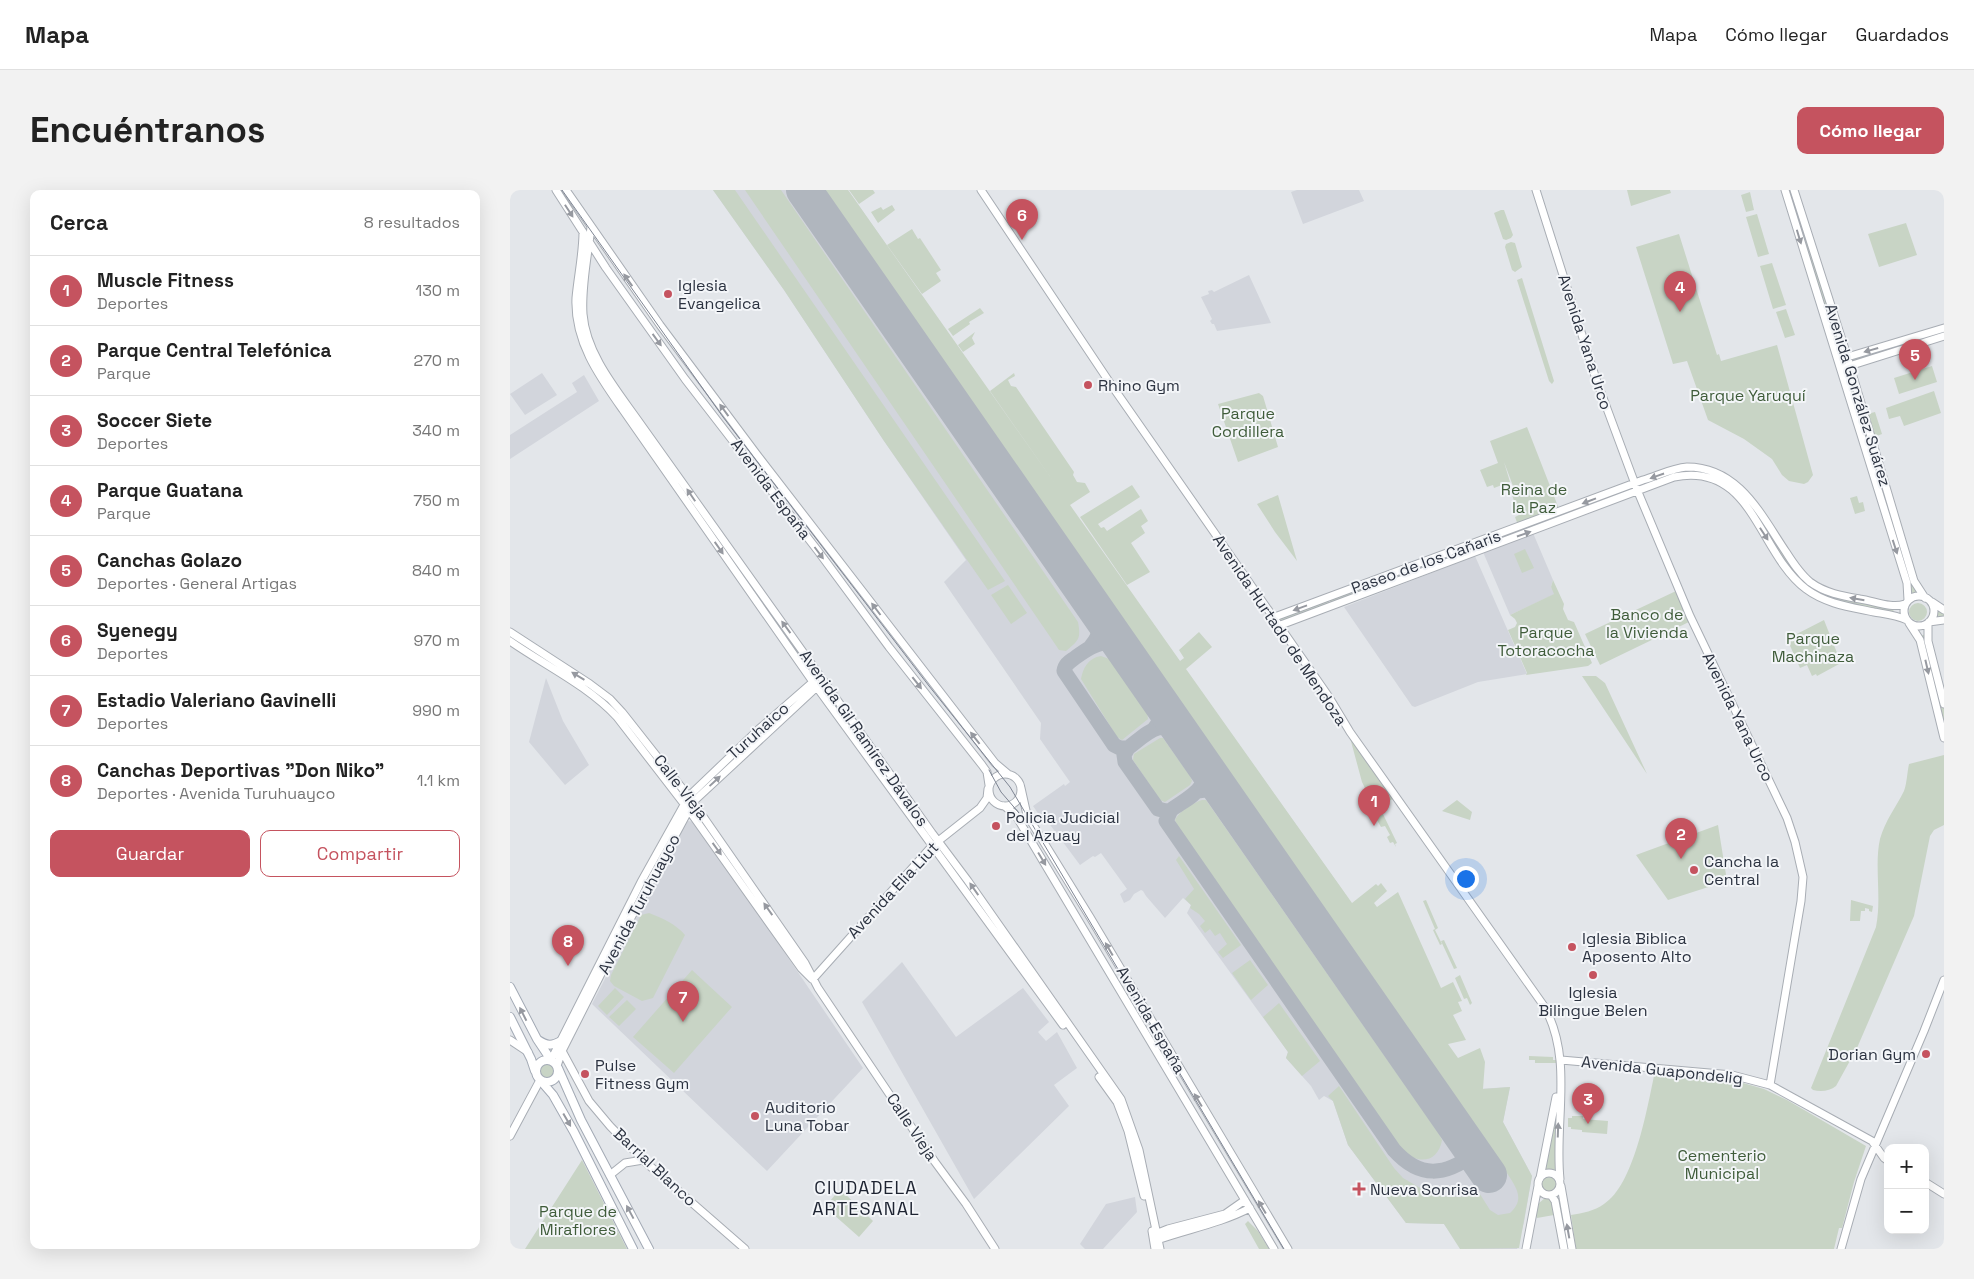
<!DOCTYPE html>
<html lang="es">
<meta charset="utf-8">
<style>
body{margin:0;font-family:"Space Grotesk",sans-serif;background:#f2f2f2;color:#222}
.controls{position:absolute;right:15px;bottom:15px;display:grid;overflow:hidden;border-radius:10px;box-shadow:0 5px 20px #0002}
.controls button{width:45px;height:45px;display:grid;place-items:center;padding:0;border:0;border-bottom:1px solid #e0e0e0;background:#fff;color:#222;font:25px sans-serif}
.you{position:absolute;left:955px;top:688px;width:18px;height:18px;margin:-12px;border:4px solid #fff;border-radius:50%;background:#1a73e8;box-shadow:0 0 0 8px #1a73e833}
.badge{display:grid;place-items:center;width:32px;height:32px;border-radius:50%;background:#c5535f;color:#fff;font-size:16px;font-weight:700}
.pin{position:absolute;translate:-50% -41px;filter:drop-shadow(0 1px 2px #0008)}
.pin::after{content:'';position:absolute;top:26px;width:18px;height:15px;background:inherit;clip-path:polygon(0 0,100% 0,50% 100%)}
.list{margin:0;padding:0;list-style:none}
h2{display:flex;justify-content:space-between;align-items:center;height:65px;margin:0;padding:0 20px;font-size:21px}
h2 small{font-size:16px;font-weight:400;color:#767676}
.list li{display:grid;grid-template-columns:32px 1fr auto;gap:15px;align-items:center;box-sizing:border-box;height:70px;padding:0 20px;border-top:1px solid #e0e0e0}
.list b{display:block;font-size:19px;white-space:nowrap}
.list p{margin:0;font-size:16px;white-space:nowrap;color:#767676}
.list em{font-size:16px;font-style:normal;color:#767676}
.actions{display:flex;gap:10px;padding:15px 20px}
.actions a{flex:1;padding:11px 0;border:1px solid #c5535f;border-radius:10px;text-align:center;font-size:18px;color:#c5535f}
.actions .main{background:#c5535f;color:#fff}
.map{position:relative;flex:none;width:1434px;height:1059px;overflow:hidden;border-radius:10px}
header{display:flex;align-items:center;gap:30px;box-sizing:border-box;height:70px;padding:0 25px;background:#fff;border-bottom:1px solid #e0e0e0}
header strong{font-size:24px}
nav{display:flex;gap:28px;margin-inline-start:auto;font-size:18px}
.intro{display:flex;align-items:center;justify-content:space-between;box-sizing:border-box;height:120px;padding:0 30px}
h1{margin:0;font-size:35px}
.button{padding:12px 22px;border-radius:10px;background:#c5535f;color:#fff;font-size:18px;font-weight:700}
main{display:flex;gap:30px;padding:0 30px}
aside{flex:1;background:#fff;border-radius:10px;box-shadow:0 5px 20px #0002}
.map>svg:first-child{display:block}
</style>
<header>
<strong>Mapa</strong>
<nav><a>Mapa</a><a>Cómo llegar</a><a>Guardados</a></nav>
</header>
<div class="intro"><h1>Encuéntranos</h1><a class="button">Cómo llegar</a></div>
<main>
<aside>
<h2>Cerca<small>8 resultados</small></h2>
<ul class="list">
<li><span class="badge">1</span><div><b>Muscle Fitness</b><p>Deportes</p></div><em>130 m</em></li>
<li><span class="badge">2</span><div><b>Parque Central Telefónica</b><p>Parque</p></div><em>270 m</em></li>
<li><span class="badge">3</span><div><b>Soccer Siete</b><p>Deportes</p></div><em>340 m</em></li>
<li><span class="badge">4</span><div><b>Parque Guatana</b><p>Parque</p></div><em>750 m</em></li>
<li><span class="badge">5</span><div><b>Canchas Golazo</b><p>Deportes · General Artigas</p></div><em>840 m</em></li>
<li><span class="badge">6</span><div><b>Syenegy</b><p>Deportes</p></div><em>970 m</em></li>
<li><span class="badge">7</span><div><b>Estadio Valeriano Gavinelli</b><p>Deportes</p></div><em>990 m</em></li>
<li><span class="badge">8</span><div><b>Canchas Deportivas &quot;Don Niko&quot;</b><p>Deportes · Avenida Turuhuayco</p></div><em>1.1 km</em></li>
</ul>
<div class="actions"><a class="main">Guardar</a><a>Compartir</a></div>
</aside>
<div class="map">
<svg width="1434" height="1059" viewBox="0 0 1434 1059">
<rect width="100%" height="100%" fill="#e3e6ea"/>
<path fill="#d2d5dc" d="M203,0h135l219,313 274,385 137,201 32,-2 -7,35 29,54 -8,46 -7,27h-55l-18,-25 -38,-1 -58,-78 -15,-44 -9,-5 -5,4 -8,-14 -25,-28 2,-6 -101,-139 4,-8 -8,-7 -18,20 -19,-22 -3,-5 -2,-1 -7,4 -4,6 -6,3 -4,-9 7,-5 -26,-36 -6,4 -2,-1 -13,9 -35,-47 -3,1 -9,-13 31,-22 1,2 5,-4 -30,-43 1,-16 -97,-141 22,-22 -82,-119 -100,-151z
M787,0h62l5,11 -61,23 -12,-32z
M739,85l22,48 -54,8 -3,-7h-2l-2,-3 2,-2 -11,-22 8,-3 -1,-3 4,-1 2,2z
M32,183l15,22 -32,20 -15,-21z
M74,185l15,26 -89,58v-24l67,-43 -5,-9z
M1023,343l20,47 -2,7 4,7 -45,21 -27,-63z
M965,366l52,118 -49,8 -63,25 -3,-1 -68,-99z
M36,488l17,43 26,44 -24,20 -36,-43z
M178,631l8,1 167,246 -96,103 -175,-167 93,-181z
M392,772l54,75 67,-49 26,34 -11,10 8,9 11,-9 20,36 -23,17 15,21 -95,93 -112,-197z
M625,1007l2,15 -34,37h-18l-5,-5 26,-40z"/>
<path fill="#c8d4c5" d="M203,0h22l270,391 -17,9 -104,-149 -100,-151z
M235,0h36l297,432c3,17 1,18 -12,29l-7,-1 -4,-6z
M313,0h25l332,471 4,-3 -5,-8 20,-18 13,15 -26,22 166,234 24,-19 2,2 3,-3 6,8 -13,12 3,4 21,-15 43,96 12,-6 9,19 -4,1 4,9 -9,4 13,25 -18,4 10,14 22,-10 5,14 -2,27 27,-2 -7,35 29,54 -13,72 -59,1 -16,-25 -38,-1 -58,-78 -15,-44 -5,-5 11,-10 55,82 9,10 19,11 21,7 18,1 17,-6 12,19 8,5 12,-2c17,-15 4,-28 -5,-43z
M339,0h24l2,3 -16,11z
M1117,0h43l1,3 -40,13z
M1275,0h9l52,164 -9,3z
M1240,2l4,18 -8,2 -5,-17z
M382,15l3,5 -17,13 -7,-11 10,-5 2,3z
M991,20h3l9,25 -2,3 -5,2 -3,-1 -9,-26z
M1247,24l12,40 -11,3 -12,-40z
M1396,33l11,32 -38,12 -11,-33z
M402,39l6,10 2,-1 21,32 -5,3 5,8 -19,13 -35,-49z
M1169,44l38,121 2,-1 2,7 56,-16 36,130 -5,7 -4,2 -15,-3 -7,-6 -10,-16 -28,-20 -36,-19 -21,-59 -14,3 -37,-117z
M1001,52l4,1 7,24 -7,5 -3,-2 -7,-23 1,-3z
M1262,73l14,42 -13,4 -13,-43z
M1012,88l32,103 -2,3 -3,-3 -32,-101z
M470,118l4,5 -15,9 1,2 -17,12 -5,-7z
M1276,119l9,26 -10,3 -9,-26z
M465,142l-3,6 3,6 -12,8 -5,-7z
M1401,151l2,3 -60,19 -1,-5z
M1422,176l5,16 -38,12 -5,-16z
M1341,180l69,226 -12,4v-10l-66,-218z
M504,183l1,3 -7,4 3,6 5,1 58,85 -1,3 4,7 8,1 5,9 -20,13 -80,-114z
M1424,201l7,22 -37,13 -4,-10 -11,3 -3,-11z
M749,203l4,3 15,51 -40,15 -20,-58z
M1365,222l7,22 -8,3 -7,-23z
M1017,237l32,82 -41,16 -3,-8 4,-2 -7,-20 4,-1 -12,-32 6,20 -16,6 -1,-3 -6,2 -7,-17 18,-7 -8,-22z
M1176,277l11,1 42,19 60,84 23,18 72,16 -1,10 -51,-9 -44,-24 -66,-93 -43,-13z
M622,295l8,12 -42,27 3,4 3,-1 3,4 34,-22 7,12 -7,5 4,7 -14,10 19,29 -23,13 -47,-68z
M768,305l19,66 -22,-29 -18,-28z
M1347,306l2,7 4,-1 2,9 -10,3 -5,-16z
M1021,334l2,6 -55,19 -2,-5z
M1015,359l9,19 -12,5 -8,-19z
M894,381l2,5 -75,27 -3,-4z
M1043,390l11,24 -1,5 5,11 6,2 18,41 -4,3 -62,9 1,-2 -19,-43 7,-3 2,-4 -2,-4 -5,-4 44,-21 -3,-7z
M498,395l19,28 -16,11 -20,-29z
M1166,401l15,30 -91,44 -15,-31z
M817,409l3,5 -52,21 -4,-6z
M1418,409l16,11v10c-10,1 -17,8 -28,11l-4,-6h13l8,-10v-8z
M1399 422a9 9 0 1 1 18 0a9 9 0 1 1-18 0Z
M1314,430l17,43 -24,13 -1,-2 -4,2 -5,-11 -7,3 -13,-29z
M1417,444l17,70v34l-25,-102z
M591,466l11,4 35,52 1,7 -26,21 -5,-3 -36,-58c2,-11 7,-21 20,-23z
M1072,486h14l9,7 42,91z
M839,544l47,63 -21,12 -13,-27z
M650,548h3l27,38 2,5 -2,4 -25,17 -5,-2 -27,-40 1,-6z
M1434,565v70l-10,5 -4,6 -16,80 -57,132 -21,38c-6,5 -15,6 -23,4l-2,-2 65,-161c6,-30 -2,-61 4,-88 5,-18 16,-32 24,-48 3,-8 3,-18 5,-27z
M692,610h4l233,334 3,6c-4,23 -24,25 -40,10l-224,-323 -3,-7c4,-9 18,-17 27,-20z
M947,610l15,12 -2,8 -28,-9z
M872,622l15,31 -2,1 1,3 -3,-5 -3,1 -3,-6 3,-2 -5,-9 -4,1 -7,-12z
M1208,635l9,56 -59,19 -32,-45z
M669,666l62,89 -18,13 -5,-6 9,-8 -7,-11 -5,3 -5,-7 -5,4 -5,-7 5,-5 -6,-7 -9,-6 1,-3 -6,-6 9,-10 -18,-29z
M916,710l12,28 -3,2 7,14 -2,1 -7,-15 2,-1 -12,-28z
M1341,710l22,6 -1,6 -3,-1v-2l-4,-1v3h-4l-1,10h-10z
M139,723c13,5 27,11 36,22l-32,63 -11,3 -28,-15 -4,-5 1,-6 30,-60z
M934,750l13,28 -3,1 -13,-28z
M740,770l18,25 -17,15 -19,-27z
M182,780l40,37 -58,66 -41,-36z
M950,785l12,28 -2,2 -3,-7 -3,1 -9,-21z
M105,798l9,9 -17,18 -9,-9z
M117,810l9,9 -17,17 -10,-9z
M769,813l41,58 -18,15 -16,-18 2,-6 -25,-35z
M1019,866l24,1v3h3v3h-21v-3h-6z
M30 881a7 7 0 1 1 14 0a7 7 0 1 1-14 0Z
M1147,883l72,6 35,10 23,11 79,46 -12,36 -12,46h-3l-5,21h-258l-5,-34c12,-2 23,-4 33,-11 30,-19 43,-95 50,-128z
M1048,906l-1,75h-14z
M1062,926h11v3l25,2 -1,13 -25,-2v-2l-11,-1v-2h-3v-9h4z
M72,970l45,89h-102z
M1030 994a9 9 0 1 1 18 0a9 9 0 1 1-18 0Z
M330,999l33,32 -14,16 -34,-30z
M1035,1008l6,1 2,5 1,11 -17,3 -1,-2 3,-13z
M738,1031l10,10 11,18h-10l-14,-25z"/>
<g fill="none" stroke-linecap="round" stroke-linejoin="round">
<path stroke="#b0b6be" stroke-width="15" d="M581,456c11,-12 11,-25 3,-39
M620,468c-20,-22 -32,-17 -54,-1 -5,4 -11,6 -12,14l50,74 6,3h8l-4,7 1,7 33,47 8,2 5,-1 -5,11 228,329c26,29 51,26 80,4
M644,504c7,12 10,23 0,35
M618,558c20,-15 32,-31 56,-12
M688,601l14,-2 16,11
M661,620c21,-15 42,-22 29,-51"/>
<path stroke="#b0b6be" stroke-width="36" d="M294,0l685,985"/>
<defs>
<path id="secondary" d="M46,0l50,78 79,111 133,172 71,96 93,118 5,7 2,13
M56,0l94,135 98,131 237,307 13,11
M471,0l129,193 219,314 21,35 194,274c30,53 10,116 16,173
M1026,0l60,189 42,113 52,124 97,202 8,24 8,35 -2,24 -31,184
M1275,0l122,393 1,17
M1284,0l50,156 70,235 11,17
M81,37c-3,28 -10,59 -8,87 3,39 32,74 54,105l295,414 36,48 153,218 18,51 21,99
M73,42c0,22 -5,44 -7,66 -2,43 23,78 47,112l190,272 250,343
M1334,168l100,-30
M1336,177l98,-31
M1394 421a15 15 0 1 1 30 0a15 15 0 1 1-30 0Z
M1422,412l12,8
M762,428l371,-138c14,-4 29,-12 44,-13 52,0 74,48 99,85 7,11 14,22 24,30 15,11 32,14 50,17 14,2 32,10 45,5
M1419,432l15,-2
M1399,433l11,17 24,98
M1418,433v18l16,63
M768,436l396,-149c79,-16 84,76 132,112 20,15 44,18 68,23 11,2 22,3 33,8
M0,442l80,52 20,15 12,13 71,90 112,161 13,25 117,174 31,42 29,45
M0,451c36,25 77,44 107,76l71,92 113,159 11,11
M479 600a16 16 0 1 1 32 0a16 16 0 1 1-32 0Z
M511,598l6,27 63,102 198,332
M494,616l10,7 4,6 256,430
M303,789l119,-133 48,-38 7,-10 1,-9
M0,850l18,12
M52,861l27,50 21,25 33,34 102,89
M41,870l90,-178 48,-86 70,-67 54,-47 2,-1
M1051,870l171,15 38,10 102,56 12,17 4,3
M47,876l5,-15 43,-85 88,-164 126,-117
M589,887l18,25 11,29 16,65
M0,946l30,-56
M1028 994a11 11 0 1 1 22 0a11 11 0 1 1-22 0Z
M100,985l15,-12 18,-3
M1030,988l16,-81
M1415,992l19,12
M1051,996l11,63
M1041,1005l4,6 9,48
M642,1041l3,18
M643,1045l15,-6 57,-15 20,-14
M644,1051c33,-12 65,-17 96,-33
M1016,1059l12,-63
M1331,1059l20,-70 63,-148 20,-51"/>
<path id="primary" d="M0,797l27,52 14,21
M0,827l21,42 4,12
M28,850c9,6 14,6 23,1
M26 881a11 11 0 1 1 22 0a11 11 0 1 1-22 0Z
M48,878l23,52 68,129
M30,890l13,15 21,37 59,117"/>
</defs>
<use href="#secondary" stroke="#a8adb4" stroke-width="9"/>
<use href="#primary" stroke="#a3aab5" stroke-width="10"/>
<use href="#secondary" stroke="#fff" stroke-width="7"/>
<use href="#primary" stroke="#fff" stroke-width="8"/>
<path stroke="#7e8593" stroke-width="1" d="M52,0l161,227 206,269 81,101 274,462
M479,580l12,22 18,21"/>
</g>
<defs><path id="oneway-solid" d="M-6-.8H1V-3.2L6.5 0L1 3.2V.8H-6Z" transform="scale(1.25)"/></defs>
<g fill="#9699a0">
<use href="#oneway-solid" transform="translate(59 21) rotate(57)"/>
<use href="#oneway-solid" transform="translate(1289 47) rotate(73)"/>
<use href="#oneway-solid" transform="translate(118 90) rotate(-125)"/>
<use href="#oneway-solid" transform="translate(147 150) rotate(54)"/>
<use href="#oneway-solid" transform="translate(1361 160) rotate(164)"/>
<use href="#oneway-solid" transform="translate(214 220) rotate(-126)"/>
<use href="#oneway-solid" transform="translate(1147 286) rotate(161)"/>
<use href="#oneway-solid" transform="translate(181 305) rotate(-124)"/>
<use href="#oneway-solid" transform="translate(1079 311) rotate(159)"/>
<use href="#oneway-solid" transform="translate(1014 344) rotate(-19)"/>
<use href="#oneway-solid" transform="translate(1254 344) rotate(57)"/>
<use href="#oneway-solid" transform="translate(1385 357) rotate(72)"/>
<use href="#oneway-solid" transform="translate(209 358) rotate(55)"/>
<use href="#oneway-solid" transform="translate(309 363) rotate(53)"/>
<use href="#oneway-solid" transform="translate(1347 409) rotate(-170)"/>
<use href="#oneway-solid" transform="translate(790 418) rotate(160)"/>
<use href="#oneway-solid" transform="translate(366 419) rotate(-127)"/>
<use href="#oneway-solid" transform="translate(276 437) rotate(-126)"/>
<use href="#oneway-solid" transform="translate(1417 477) rotate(77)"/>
<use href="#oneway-solid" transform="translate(68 486) rotate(-149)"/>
<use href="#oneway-solid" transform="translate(407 493) rotate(52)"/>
<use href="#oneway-solid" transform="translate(465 548) rotate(-128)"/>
<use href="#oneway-solid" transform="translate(205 591) rotate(-43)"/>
<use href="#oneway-solid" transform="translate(207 659) rotate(54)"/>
<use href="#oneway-solid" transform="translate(532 669) rotate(59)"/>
<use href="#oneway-solid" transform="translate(464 699) rotate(-125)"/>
<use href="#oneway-solid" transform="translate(258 719) rotate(-125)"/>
<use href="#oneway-solid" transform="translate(599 759) rotate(-120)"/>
<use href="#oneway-solid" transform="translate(13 824) rotate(-117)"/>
<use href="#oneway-solid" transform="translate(688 910) rotate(-121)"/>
<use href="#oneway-solid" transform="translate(57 930) rotate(60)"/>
<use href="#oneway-solid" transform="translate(1048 940) rotate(-88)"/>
<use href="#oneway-solid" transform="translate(752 1017) rotate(-121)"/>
<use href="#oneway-solid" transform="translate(120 1022) rotate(-118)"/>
<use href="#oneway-solid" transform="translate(1058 1041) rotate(-100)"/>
</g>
<g fill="#c5535f" stroke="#f3f5f8" stroke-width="2">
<circle cx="158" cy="104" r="5"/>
<circle cx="578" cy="195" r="5"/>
<circle cx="486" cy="636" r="5"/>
<circle cx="1184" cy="680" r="5"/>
<circle cx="1062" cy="757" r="5"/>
<circle cx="1083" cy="785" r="5"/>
<circle cx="1416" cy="864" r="5"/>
<circle cx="75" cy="884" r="5"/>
<circle cx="245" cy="926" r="5"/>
<path d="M846.5 991.5h5v5h5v5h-5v5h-5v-5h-5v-5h5z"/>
</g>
<g text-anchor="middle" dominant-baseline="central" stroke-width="4" stroke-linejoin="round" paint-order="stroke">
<g font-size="16" fill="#2c3341" stroke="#f3f5f8" text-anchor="start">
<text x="168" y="95">Iglesia<tspan x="168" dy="18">Evangelica</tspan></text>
<text x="588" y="195">Rhino Gym</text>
<text x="496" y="627">Policia Judicial<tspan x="496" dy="18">del Azuay</tspan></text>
<text x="1194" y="671">Cancha la<tspan x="1194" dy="18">Central</tspan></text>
<text x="1072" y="748">Iglesia Biblica<tspan x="1072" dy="18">Aposento Alto</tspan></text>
<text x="1083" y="802" text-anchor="middle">Iglesia<tspan x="1083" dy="18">Bilingue Belen</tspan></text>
<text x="1406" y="864" text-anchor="end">Dorian Gym</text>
<text x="85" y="875">Pulse<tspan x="85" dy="18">Fitness Gym</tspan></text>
<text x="255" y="917">Auditorio<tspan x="255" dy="18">Luna Tobar</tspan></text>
<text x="860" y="999">Nueva Sonrisa</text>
</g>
<g font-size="16" fill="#2c3341" stroke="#f3f5f8">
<text transform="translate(1075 152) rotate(72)">Avenida Yana Urco</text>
<text transform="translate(1348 205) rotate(73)">Avenida González Suárez</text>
<text transform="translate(261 299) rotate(53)">Avenida España</text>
<text transform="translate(916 372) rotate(-20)">Paseo de los Cañaris</text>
<text transform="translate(770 440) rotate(56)">Avenida Hurtado de Mendoza</text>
<text transform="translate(1228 527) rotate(64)">Avenida Yana Urco</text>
<text transform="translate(248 541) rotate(-42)">Turuhaico</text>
<text transform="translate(354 548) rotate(55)">Avenida Gil Ramírez Dávalos</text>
<text transform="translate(171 597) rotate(52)">Calle Vieja</text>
<text transform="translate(383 700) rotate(-47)">Avenida Elia Liut</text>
<text transform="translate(129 714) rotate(-62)">Avenida Turuhuayco</text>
<text transform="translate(641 830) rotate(60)">Avenida España</text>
<text transform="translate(1152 880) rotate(6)">Avenida Guapondelig</text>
<text transform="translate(402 937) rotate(56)">Calle Vieja</text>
<text transform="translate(145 977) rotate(43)">Barrial Blanco</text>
</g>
<g font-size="16" fill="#3f5c3a" stroke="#f3f5f8">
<text x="1238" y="205">Parque Yaruquí</text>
<text x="738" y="223">Parque<tspan x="738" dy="18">Cordillera</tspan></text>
<text x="1024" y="299">Reina de<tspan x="1024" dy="18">la Paz</tspan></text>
<text x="1137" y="424">Banco de<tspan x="1137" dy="18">la Vivienda</tspan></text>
<text x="1036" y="442">Parque<tspan x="1036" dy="18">Totoracocha</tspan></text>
<text x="1303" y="448">Parque<tspan x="1303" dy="18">Machinaza</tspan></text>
<text x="1212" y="965">Cementerio<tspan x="1212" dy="18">Municipal</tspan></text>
<text x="68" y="1021">Parque de<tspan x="68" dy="18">Miraflores</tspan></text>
</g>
<g font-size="18" letter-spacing="1" fill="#1e2432" stroke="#f3f5f8">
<text x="356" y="997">CIUDADELA<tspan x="356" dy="21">ARTESANAL</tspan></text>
</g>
</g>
</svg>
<div class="controls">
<button>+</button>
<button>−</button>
</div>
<div class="you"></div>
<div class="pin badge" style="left:864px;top:636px">1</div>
<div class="pin badge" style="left:1171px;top:669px">2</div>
<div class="pin badge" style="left:1078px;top:934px">3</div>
<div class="pin badge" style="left:1170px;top:122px">4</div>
<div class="pin badge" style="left:1405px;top:190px">5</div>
<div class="pin badge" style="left:512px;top:50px">6</div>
<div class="pin badge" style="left:173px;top:832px">7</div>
<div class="pin badge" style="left:58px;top:776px">8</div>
</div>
</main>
